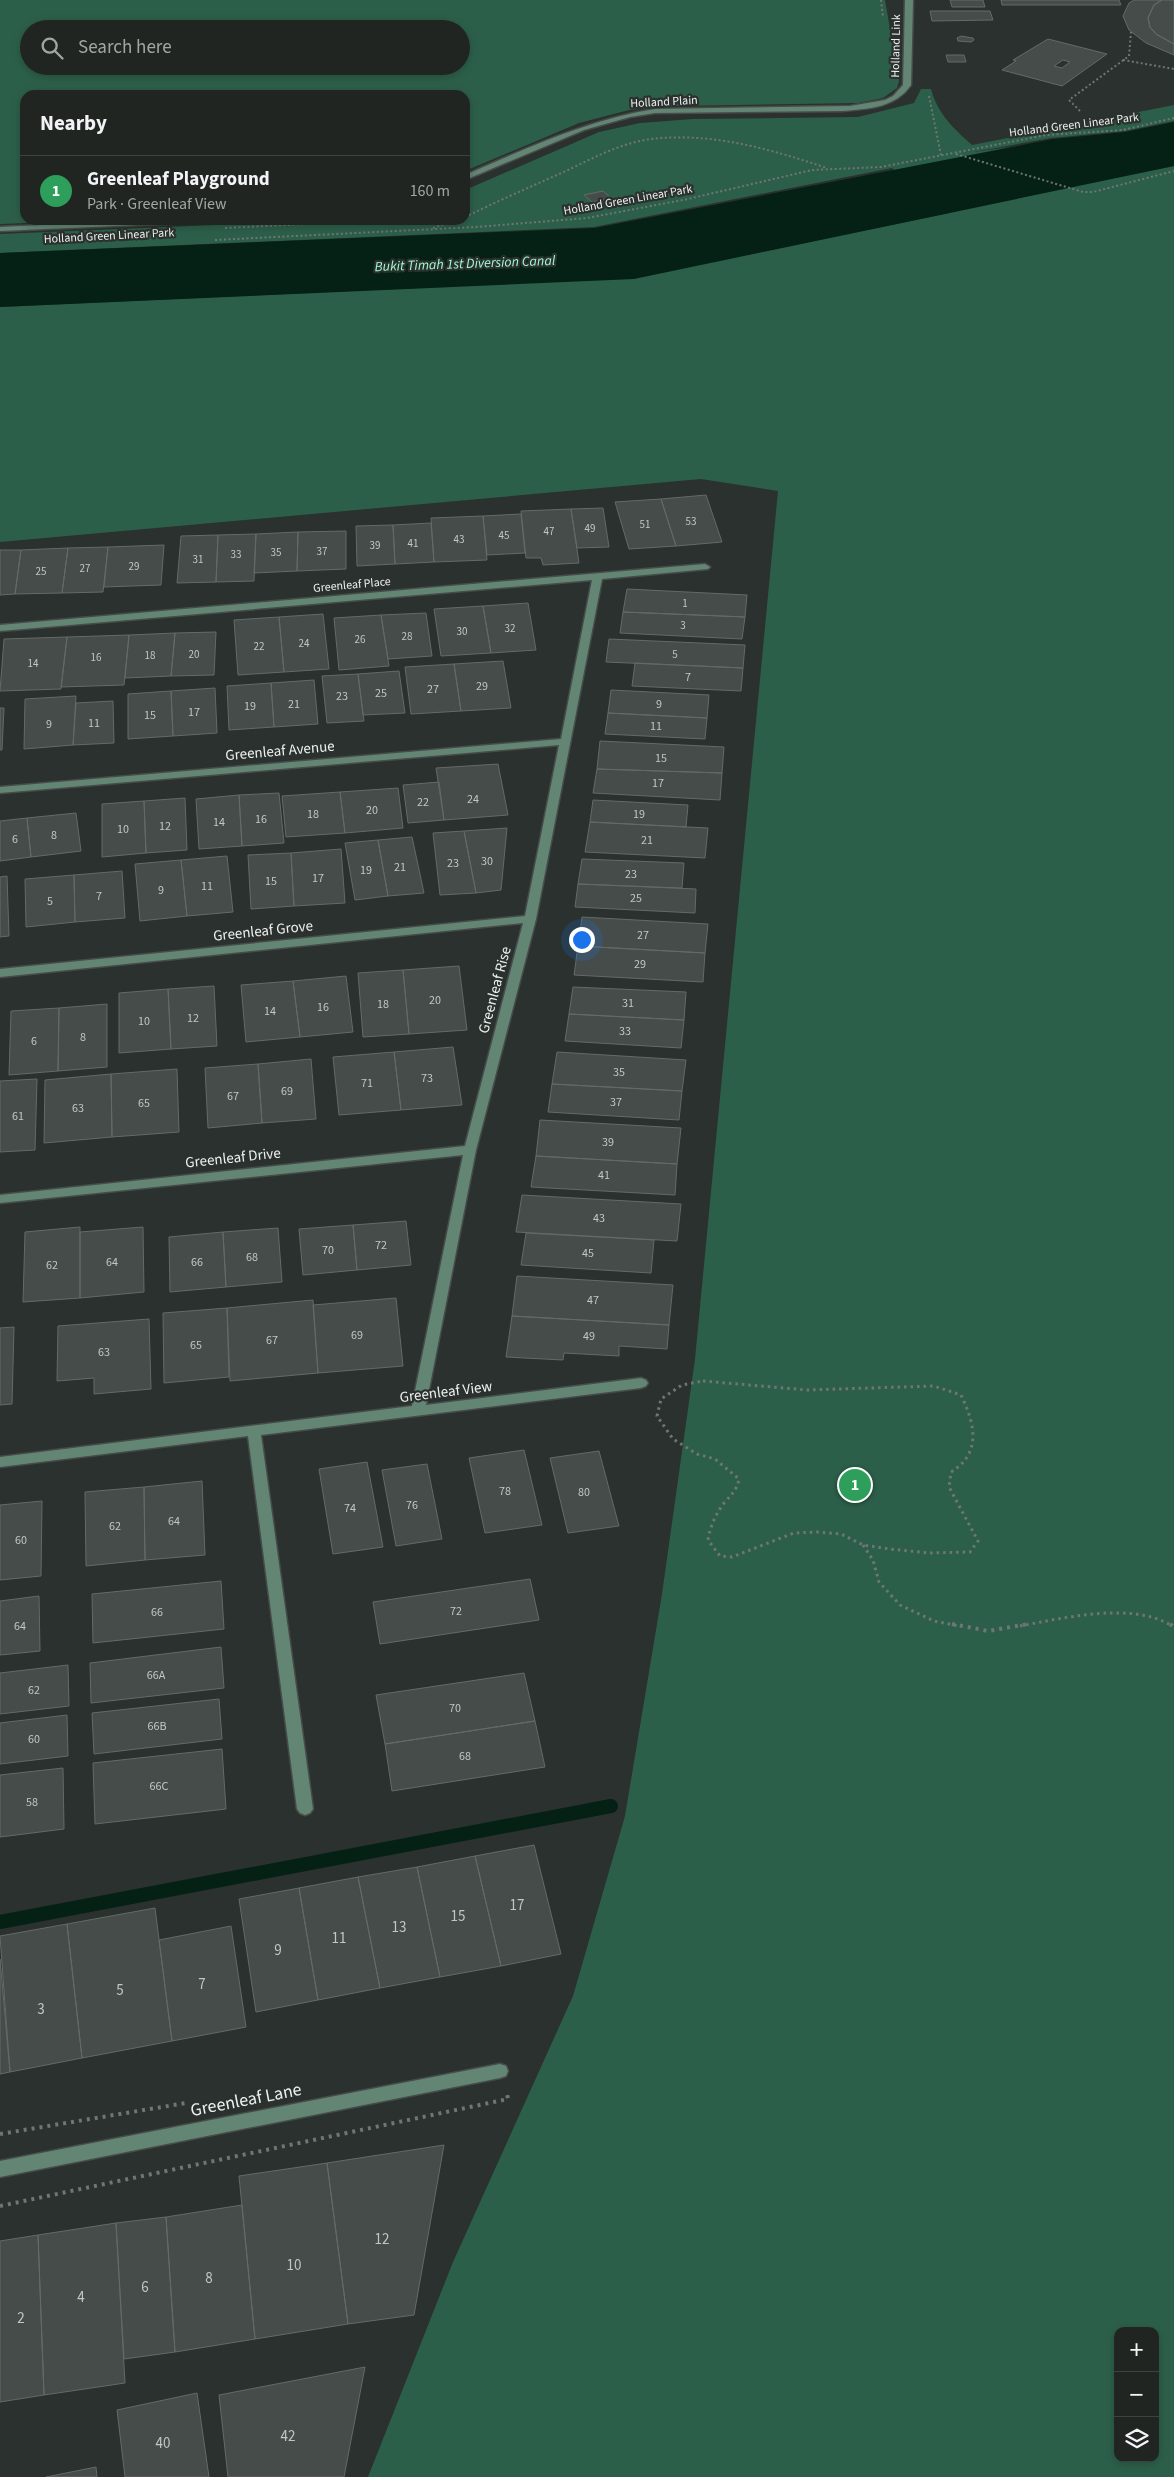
<!DOCTYPE html>
<meta charset="utf-8">
<style>
body{margin:0;font-family:"Source Sans 3",sans-serif;background:#282d2a;color:#f1f3f6}
.controls{position:absolute;right:15px;bottom:15px;display:grid;overflow:hidden;border-radius:10px;box-shadow:0 2px 8px #0003}
.controls button{width:45px;height:45px;display:grid;place-items:center;padding:0;border:0;border-bottom:1px solid #3d4240;background:#202522;color:#f1f3f6;font:25px sans-serif}
.you{position:absolute;left:581px;top:939px;width:18px;height:18px;margin:-12px;border:4px solid #fff;border-radius:50%;background:#1a73e8;box-shadow:0 0 0 8px #1a73e833}
.badge{display:grid;place-items:center;width:32px;height:32px;border-radius:50%;background:#ea580c;color:#fff;font-size:16px;font-weight:700}
.pin{position:absolute;translate:-50% -50%;border:2px solid #fff;box-shadow:0 1px 5px #0006}
.list{margin:0;padding:0;list-style:none}
h2{display:flex;justify-content:space-between;align-items:center;height:65px;margin:0;padding:0 20px;font-size:21px}
h2 small{font-size:16px;font-weight:400;color:#a2a5a5}
.list li{display:grid;grid-template-columns:32px 1fr auto;gap:15px;align-items:center;box-sizing:border-box;height:70px;padding:0 20px;border-top:1px solid #3d4240}
.list b{display:block;font-size:19px;white-space:nowrap}
.list p{margin:0;font-size:16px;white-space:nowrap;color:#a2a5a5}
.list em{font-size:16px;font-style:normal;color:#a2a5a5}
.icon{flex:none;width:28px;height:28px;fill:none;stroke:currentColor;stroke-width:2;stroke-linecap:round;stroke-linejoin:round}
.map{position:relative;flex:none;width:1174px;height:2477px;overflow:hidden}
.search{position:absolute;background:#202522;box-shadow:0 2px 8px #0003;left:20px;top:20px;width:450px;height:55px;display:flex;align-items:center;gap:12px;box-sizing:border-box;padding:0 18px;border-radius:28px;color:#a2a5a5;font-size:19px}
.panel{position:absolute;background:#202522;box-shadow:0 2px 8px #0003;left:20px;top:90px;width:450px;height:135px;border-radius:15px}
.map>svg:first-child{display:block}
</style>
<div class="map">
<svg width="1174" height="2477" viewBox="0 0 1174 2477">
<rect width="100%" height="100%" fill="#2b312e"/>
<path fill="#2c5f49" fill-rule="evenodd" d="M0,0h885l14,81 -2,7 -14,10 -25,5 -183,3 -46,4 -50,13 -114,48v-76h-440v125h76l-101,4zM29,29h432v37h-432z
M921,89h10c7,25 22,39 41,56l202,-40v16l-49,10 -74,7 -77,14 67,-9 52,39 81,-16v2311h-806l85,-215 120,-266 52,-180 37,-222 33,-235 83,-868 -77,-12 -701,63v-235l634,-29 315,-65 -57,-45 -298,59 -594,26v-19l337,-14h128v-30l134,-58 41,-9 53,-4 165,-2 56,-14zM1118,2331h37v127h-37z"/>
<path fill="#052115" d="M1174,122v44l-540,113 -634,28v-54l595,-25 458,-89 72,-7z"/>
<g fill="none" stroke-linecap="round" stroke-linejoin="round">
<path stroke="#052115" stroke-width="14" d="M0,1922l611,-116"/>
</g>
<path fill="#464c49" stroke="#646b67" fill-rule="evenodd" d="M950,0h33l2,7h-33z
M1001,0h118l2,5h-119z
M1134,0h28l-8,5 -6,13 2,9 6,7 18,10v11l-28,-12 -17,-13 -6,-14 6,-13z
M1162,0h12v44l-18,-10 -6,-7 -2,-9 6,-13z
M930,11h60l3,9 -61,1z
M961,36l12,2 1,2 -3,2 -13,-1 -1,-3z
M1048,39l59,15 -45,32 -60,-16 14,-9 -3,-1zM1063,60l7,2 -8,6 -8,-2z
M946,55h18l2,7h-18z
M603,191l8,7 -19,4 -8,-7z
M706,495l16,47 -46,4 -15,-47z
M661,499l15,47 -47,3 -14,-47z
M603,508l6,39 -32,1 -6,-39z
M571,509l8,54 -36,2 -2,-7h-15l-5,-47z
M521,514l4,39 -38,2 -4,-39z
M483,516l4,44 -53,2 -3,-44z
M431,523l3,39 -39,2 -2,-39z
M393,525l2,39 -38,2 -1,-40z
M346,531v38l-49,2 1,-39z
M298,532l-1,39 -43,2 2,-39z
M256,534l-2,47 -38,1 2,-47z
M218,535l-2,47 -39,1 4,-47z
M164,545l-3,40 -57,2 4,-40z
M108,547l-5,45 -41,1 6,-45z
M68,548l-6,45 -47,1 6,-44z
M0,550h21l-6,44 -15,1z
M627,589l120,6 -2,22 -122,-5z
M528,603l8,47 -45,3 -8,-47z
M483,606l8,47 -50,3 -7,-47z
M623,612l122,5 -3,22 -122,-6z
M426,613l6,43 -44,3 -7,-44z
M323,614l6,55 -45,3 -5,-55z
M381,615l8,51 -50,4 -5,-52z
M279,617l5,55 -46,3 -4,-55z
M216,632l-2,43 -43,1 4,-43z
M175,633l-4,43 -46,2 4,-43z
M129,635l-5,50 -63,2 6,-50z
M67,637l-6,52 -61,2 4,-52z
M609,639l136,6 -2,23 -137,-6z
M503,661l8,47 -50,3 -7,-47z
M635,663l108,5 -2,23 -109,-5z
M454,664l7,47 -50,3 -6,-47z
M399,671l6,42 -42,2 -5,-41z
M358,674l6,47 -37,2 -5,-47z
M314,680l4,44 -44,3 -3,-44z
M271,683l3,44 -45,3 -2,-44z
M215,688l2,45 -44,3 -2,-45z
M611,690l98,5 -2,23 -99,-5z
M171,691l2,45 -45,3v-45z
M76,696l-3,49 -49,4 1,-50z
M113,701l1,42 -41,2 3,-42z
M0,708h4l-2,42h-2z
M608,713l99,5 -2,21 -100,-5z
M600,741l124,6 -2,26 -125,-4z
M498,764l10,51 -64,5 -8,-52z
M597,769l125,4 -2,27 -127,-7z
M439,782l5,38 -36,3 -5,-38z
M398,788l5,40 -58,5 -5,-41z
M340,792l5,41 -59,4 -4,-41z
M279,793l5,50 -42,3 -3,-51z
M239,795l3,51 -43,3 -3,-50z
M185,798l2,52 -41,3 -2,-52z
M593,800l95,5 -2,22 -96,-5z
M144,801l2,52 -44,4v-53z
M76,813l5,38 -50,6 -4,-39z
M27,818l4,39 -31,4v-40z
M590,822l118,6 -3,30 -120,-6z
M507,828l-6,62 -25,3 -12,-62z
M464,831l12,62 -36,2 -7,-62z
M412,837l12,56 -36,3 -10,-56z
M378,840l10,56 -33,4 -10,-57z
M341,849l4,54 -51,3 -3,-53z
M291,853l3,53 -43,3 -3,-54z
M227,856l6,56 -46,4 -6,-56z
M582,859l102,4 -2,25 -104,-4z
M181,860l6,56 -47,5 -5,-57z
M122,871l3,47 -50,4 -1,-47z
M74,875l1,47 -49,5 -1,-48z
M7,876l2,60 -9,1v-60z
M578,884l118,5 -1,24 -120,-6z
M582,917l126,7 -3,29 -127,-7z
M578,946l127,7 -2,29 -129,-7z
M459,966l8,64 -58,4 -6,-64z
M403,970l6,64 -46,3 -5,-64z
M346,976l7,56 -53,5 -7,-56z
M293,981l7,56 -54,5 -5,-57z
M214,986l3,60 -46,3 -3,-60z
M573,987l113,5 -2,28 -115,-6z
M168,989l3,60 -52,4v-60z
M107,1004v63l-49,4 1,-63z
M59,1008l-1,63 -49,4 2,-64z
M569,1014l115,6 -3,28 -116,-7z
M453,1047l9,58 -61,5 -7,-58z
M394,1052l7,58 -62,5 -6,-58z
M557,1052l129,8 -4,31 -130,-7z
M311,1059l5,60 -54,4 -4,-59z
M258,1064l4,59 -54,5 -3,-60z
M177,1069l2,63 -67,5 -1,-63z
M111,1074l1,63 -68,6 1,-63z
M37,1079l-2,71 -35,2v-71z
M552,1084l130,7 -3,29 -131,-8z
M540,1120l141,8 -4,36 -141,-8z
M536,1156l141,8 -2,31 -144,-8z
M522,1195l159,9 -4,37 -161,-9z
M406,1221l5,44 -54,5 -4,-45z
M353,1225l4,45 -54,5 -4,-46z
M80,1227v71l-57,4 2,-70z
M143,1227l1,65 -64,6v-66z
M278,1228l4,54 -56,5 -3,-55z
M223,1232l3,55 -56,5 -1,-55z
M526,1233l128,7 -3,33 -130,-8z
M517,1276l156,9 -4,40 -157,-9z
M396,1298l7,68 -85,7 -5,-68z
M313,1300l5,73 -88,8 -3,-73z
M227,1308l2,69 -65,6 -1,-70z
M512,1316l157,9 -2,24 -48,-3v10l-55,-3 -1,7 -57,-3z
M149,1319l2,70 -57,5v-16l-37,3 1,-55z
M14,1327l-2,77 -12,1v-77z
M524,1450l18,75 -57,8 -16,-75z
M599,1451l20,75 -51,7 -18,-75z
M367,1462l16,85 -50,7 -14,-85z
M427,1464l15,75 -46,7 -14,-76z
M202,1481l3,74 -60,5 -1,-73z
M144,1487l1,73 -59,6 -1,-74z
M42,1501l-1,75 -41,4v-75z
M530,1579l9,41 -159,24 -7,-42z
M221,1581l3,48 -131,14 -1,-49z
M39,1596l1,55 -40,4v-54z
M221,1647l3,41 -133,15 -1,-40z
M68,1665l1,41 -69,8v-41z
M524,1673l11,48 -150,23 -9,-49z
M219,1699l3,40 -128,15 -2,-41z
M67,1715l1,41 -68,8v-41z
M535,1721l10,46 -153,24 -7,-47z
M222,1749l4,60 -131,15 -2,-61z
M63,1768l1,61 -64,8v-62z
M534,1845l27,109 -60,12 -26,-110z
M475,1856l26,110 -61,11 -23,-110z
M417,1867l23,110 -60,11 -22,-111z
M358,1877l22,111 -62,12 -19,-112z
M299,1888l19,112 -62,12 -17,-113z
M155,1908l17,133 -90,17 -15,-134z
M67,1924l15,134 -72,14 -10,-136z
M231,1926l15,101 -74,14 -13,-101z
M0,1959l10,113 -10,2z
M444,2145l-30,170 -66,9 -21,-161z
M327,2163l21,161 -93,15 -16,-163z
M242,2205l13,134 -80,13 -9,-135z
M166,2217l9,135 -51,7 -8,-136z
M116,2223l9,160 -81,12 -6,-160z
M38,2235l6,160 -44,7v-161z
M365,2367l-21,110h-116l-9,-82z
M197,2393l12,84h-84l-8,-67z
M96,2467l1,10h-51z"/>
<g fill="none" stroke-linecap="round" stroke-linejoin="round">
<defs>
<path id="minor" d="M905,0h8l-2,85c-16,23 -43,24 -69,26l-187,2 -25,4 -46,13 -119,50v-5c62,-27 122,-55 190,-66l195,-3 35,-6 8,-4 10,-11z
M151,220h59l-4,2 -206,9v-4z
M705,564l5,3 -2,2 -106,10 -66,340 -60,231 -50,255 215,-27 5,2 2,3 -2,3 -5,2 -380,47 52,374 -3,4 -5,2 -5,-2 -3,-4 -49,-373 -248,31v-10l412,-51 51,-251 -463,48v-8l465,-49 58,-223 -523,54v-8l525,-53 34,-171 -559,48v-6l561,-48 31,-159 -592,51v-6z
M500,2064l6,2 2,5 -2,5 -6,2 -500,99v-16z"/>
</defs>
<use href="#minor" stroke="#464c49" stroke-width="3"/>
<path stroke="#707673" stroke-width="2" stroke-dasharray="2 2.5" stroke-linecap="butt" d="M881,0l2,17
M1123,60l51,9
M929,96l12,59
M1080,111l-11,-11 60,-44 2,-24
M956,154l127,38h10l81,-21
M465,217c33,-16 67,-31 101,-46 27,-13 55,-28 85,-32 61,-7 119,10 176,29
M225,228l163,-8
M433,228l25,-8
M215,240l261,-13 111,-9 101,-19 124,-29 69,-3 165,-32 77,-5 51,-12"/>
<path stroke="#707673" stroke-width="3" stroke-dasharray="2.5 4" stroke-linecap="butt" d="M703,1381l104,9 127,-4 27,9c14,29 21,58 -10,77l-2,15 29,54 -8,11 -41,1 -39,-4 -27,-4 -22,-11 -23,-2 -24,1 -62,24 -12,-1 -12,-16c2,-14 8,-26 16,-37 7,-8 13,-13 15,-24l-24,-20 -18,-5 -24,-15 -16,-23 4,-17 21,-14z
M863,1545l10,15 6,22 21,23 34,16 25,5
M1020,1626c44,-8 113,-25 152,0"/>
<path stroke="#707673" stroke-width="4" stroke-dasharray="3 5" stroke-linecap="butt" d="M952,1624l36,7 40,-7
M1170,1624l4,3
M0,2134l186,-31
M0,2206l508,-107 -1,-5"/>
<use href="#minor" fill="#638574" fill-rule="evenodd"/>
</g>
<g text-anchor="middle" dominant-baseline="central" stroke-width="4.5" stroke-linejoin="round" paint-order="stroke">
<g font-size="11" fill="#c2c7c5">
<text x="691" y="521">53</text>
<text x="645" y="524">51</text>
<text x="590" y="528">49</text>
<text x="549" y="531">47</text>
<text x="504" y="535">45</text>
<text x="459" y="539">43</text>
<text x="413" y="543">41</text>
<text x="375" y="545">39</text>
<text x="322" y="551">37</text>
<text x="276" y="552">35</text>
<text x="236" y="554">33</text>
<text x="198" y="559">31</text>
<text x="134" y="566">29</text>
<text x="85" y="568">27</text>
<text x="41" y="571">25</text>
<text x="685" y="603">1</text>
<text x="683" y="625">3</text>
<text x="510" y="628">32</text>
<text x="462" y="631">30</text>
<text x="407" y="636">28</text>
<text x="360" y="639">26</text>
<text x="304" y="643">24</text>
<text x="259" y="646">22</text>
<text x="194" y="654">20</text>
<text x="675" y="654">5</text>
<text x="150" y="655">18</text>
<text x="96" y="657">16</text>
<text x="33" y="663">14</text>
</g>
<g font-size="12" fill="#ecf0ee" stroke="#2b312e">
<text transform="translate(896 46) rotate(-89)">Holland Link</text>
<text transform="translate(664 102) rotate(-3)">Holland Plain</text>
<text transform="translate(1074 125) rotate(-7)">Holland Green Linear Park</text>
<text transform="translate(628 200) rotate(-10)">Holland Green Linear Park</text>
<text transform="translate(109 236) rotate(-3)">Holland Green Linear Park</text>
<text transform="translate(352 585) rotate(-5)">Greenleaf Place</text>
</g>
<g font-size="12" fill="#c2c7c5">
<text x="688" y="677">7</text>
<text x="482" y="686">29</text>
<text x="433" y="689">27</text>
<text x="381" y="693">25</text>
<text x="342" y="696">23</text>
<text x="294" y="704">21</text>
<text x="659" y="704">9</text>
<text x="250" y="706">19</text>
<text x="194" y="712">17</text>
<text x="150" y="715">15</text>
<text x="94" y="723">11</text>
<text x="49" y="724">9</text>
<text x="656" y="726">11</text>
<text x="661" y="758">15</text>
<text x="658" y="783">17</text>
<text x="473" y="799">24</text>
<text x="423" y="802">22</text>
<text x="372" y="810">20</text>
<text x="313" y="814">18</text>
<text x="639" y="814">19</text>
<text x="261" y="819">16</text>
<text x="219" y="822">14</text>
<text x="165" y="826">12</text>
<text x="123" y="829">10</text>
<text x="54" y="835">8</text>
<text x="15" y="839">6</text>
<text x="647" y="840">21</text>
<text x="487" y="861">30</text>
<text x="453" y="863">23</text>
<text x="400" y="867">21</text>
<text x="366" y="870">19</text>
<text x="631" y="874">23</text>
<text x="318" y="878">17</text>
<text x="271" y="881">15</text>
<text x="207" y="886">11</text>
<text x="161" y="890">9</text>
<text x="99" y="896">7</text>
<text x="636" y="898">25</text>
<text x="50" y="901">5</text>
<text x="643" y="935">27</text>
<text x="640" y="964">29</text>
<text x="435" y="1000">20</text>
<text x="628" y="1003">31</text>
<text x="383" y="1004">18</text>
<text x="323" y="1007">16</text>
<text x="270" y="1011">14</text>
<text x="193" y="1018">12</text>
<text x="144" y="1021">10</text>
<text x="625" y="1031">33</text>
<text x="83" y="1037">8</text>
<text x="34" y="1041">6</text>
<text x="619" y="1072">35</text>
<text x="427" y="1078">73</text>
<text x="367" y="1083">71</text>
<text x="287" y="1091">69</text>
<text x="233" y="1096">67</text>
<text x="616" y="1102">37</text>
<text x="144" y="1103">65</text>
<text x="78" y="1108">63</text>
<text x="18" y="1116">61</text>
<text x="608" y="1142">39</text>
<text x="604" y="1175">41</text>
<text x="599" y="1218">43</text>
<text x="381" y="1245">72</text>
<text x="328" y="1250">70</text>
<text x="588" y="1253">45</text>
<text x="252" y="1257">68</text>
<text x="112" y="1262">64</text>
<text x="197" y="1262">66</text>
<text x="52" y="1265">62</text>
<text x="593" y="1300">47</text>
<text x="357" y="1335">69</text>
<text x="589" y="1336">49</text>
<text x="272" y="1340">67</text>
<text x="196" y="1345">65</text>
<text x="104" y="1352">63</text>
<text x="505" y="1491">78</text>
<text x="584" y="1492">80</text>
<text x="412" y="1505">76</text>
<text x="350" y="1508">74</text>
<text x="174" y="1521">64</text>
<text x="115" y="1526">62</text>
<text x="21" y="1540">60</text>
<text x="456" y="1611">72</text>
<text x="157" y="1612">66</text>
<text x="20" y="1626">64</text>
<text x="156" y="1675">66A</text>
<text x="34" y="1690">62</text>
<text x="455" y="1708">70</text>
<text x="157" y="1726">66B</text>
<text x="34" y="1739">60</text>
<text x="465" y="1756">68</text>
<text x="159" y="1786">66C</text>
<text x="32" y="1802">58</text>
</g>
<g font-size="14" font-style="italic" fill="#a0fbd0" stroke="#2b312e">
<text transform="translate(465 264) rotate(-2)">Bukit Timah 1st Diversion Canal</text>
</g>
<g font-size="15" fill="#ecf0ee" stroke="#2b312e">
<text transform="translate(280 751) rotate(-5)">Greenleaf Avenue</text>
<text transform="translate(263 931) rotate(-6)">Greenleaf Grove</text>
<text transform="translate(495 990) rotate(-75)">Greenleaf Rise</text>
<text transform="translate(233 1158) rotate(-6)">Greenleaf Drive</text>
<text transform="translate(446 1392) rotate(-7)">Greenleaf View</text>
</g>
<g font-size="15" fill="#c2c7c5">
<text x="517" y="1905">17</text>
<text x="458" y="1916">15</text>
<text x="399" y="1927">13</text>
<text x="339" y="1938">11</text>
<text x="278" y="1950">9</text>
<text x="202" y="1984">7</text>
<text x="120" y="1990">5</text>
<text x="41" y="2009">3</text>
<text x="382" y="2239">12</text>
<text x="294" y="2265">10</text>
<text x="209" y="2278">8</text>
<text x="145" y="2287">6</text>
<text x="81" y="2297">4</text>
<text x="21" y="2318">2</text>
<text x="288" y="2436">42</text>
<text x="163" y="2443">40</text>
</g>
<g font-size="18" fill="#ecf0ee" stroke="#2b312e">
<text transform="translate(246 2100) rotate(-11)">Greenleaf Lane</text>
</g>
</g>
</svg>
<div class="controls">
<button>+</button>
<button>−</button>
<button><svg class="icon" aria-label="layers" viewBox="0 0 24 24"><path d="M12 4l9 5-9 5-9-5zM3 14l9 5 9-5"/></svg></button>
</div>
<div class="you"></div>
<div class="pin badge" style="left:855px;top:1485px;background:#2e9e5b">1</div>
<div class="search"><svg class="icon" aria-label="search" viewBox="0 0 24 24"><circle cx="10" cy="10" r="6"/><path d="M15 15l6 6"/></svg>Search here</div>
<section class="panel">
<h2>Nearby<small></small></h2>
<ul class="list">
<li><span class="badge" style="background:#2e9e5b">1</span><div><b>Greenleaf Playground</b><p>Park · Greenleaf View</p></div><em>160 m</em></li>
</ul>
</section>
</div>
